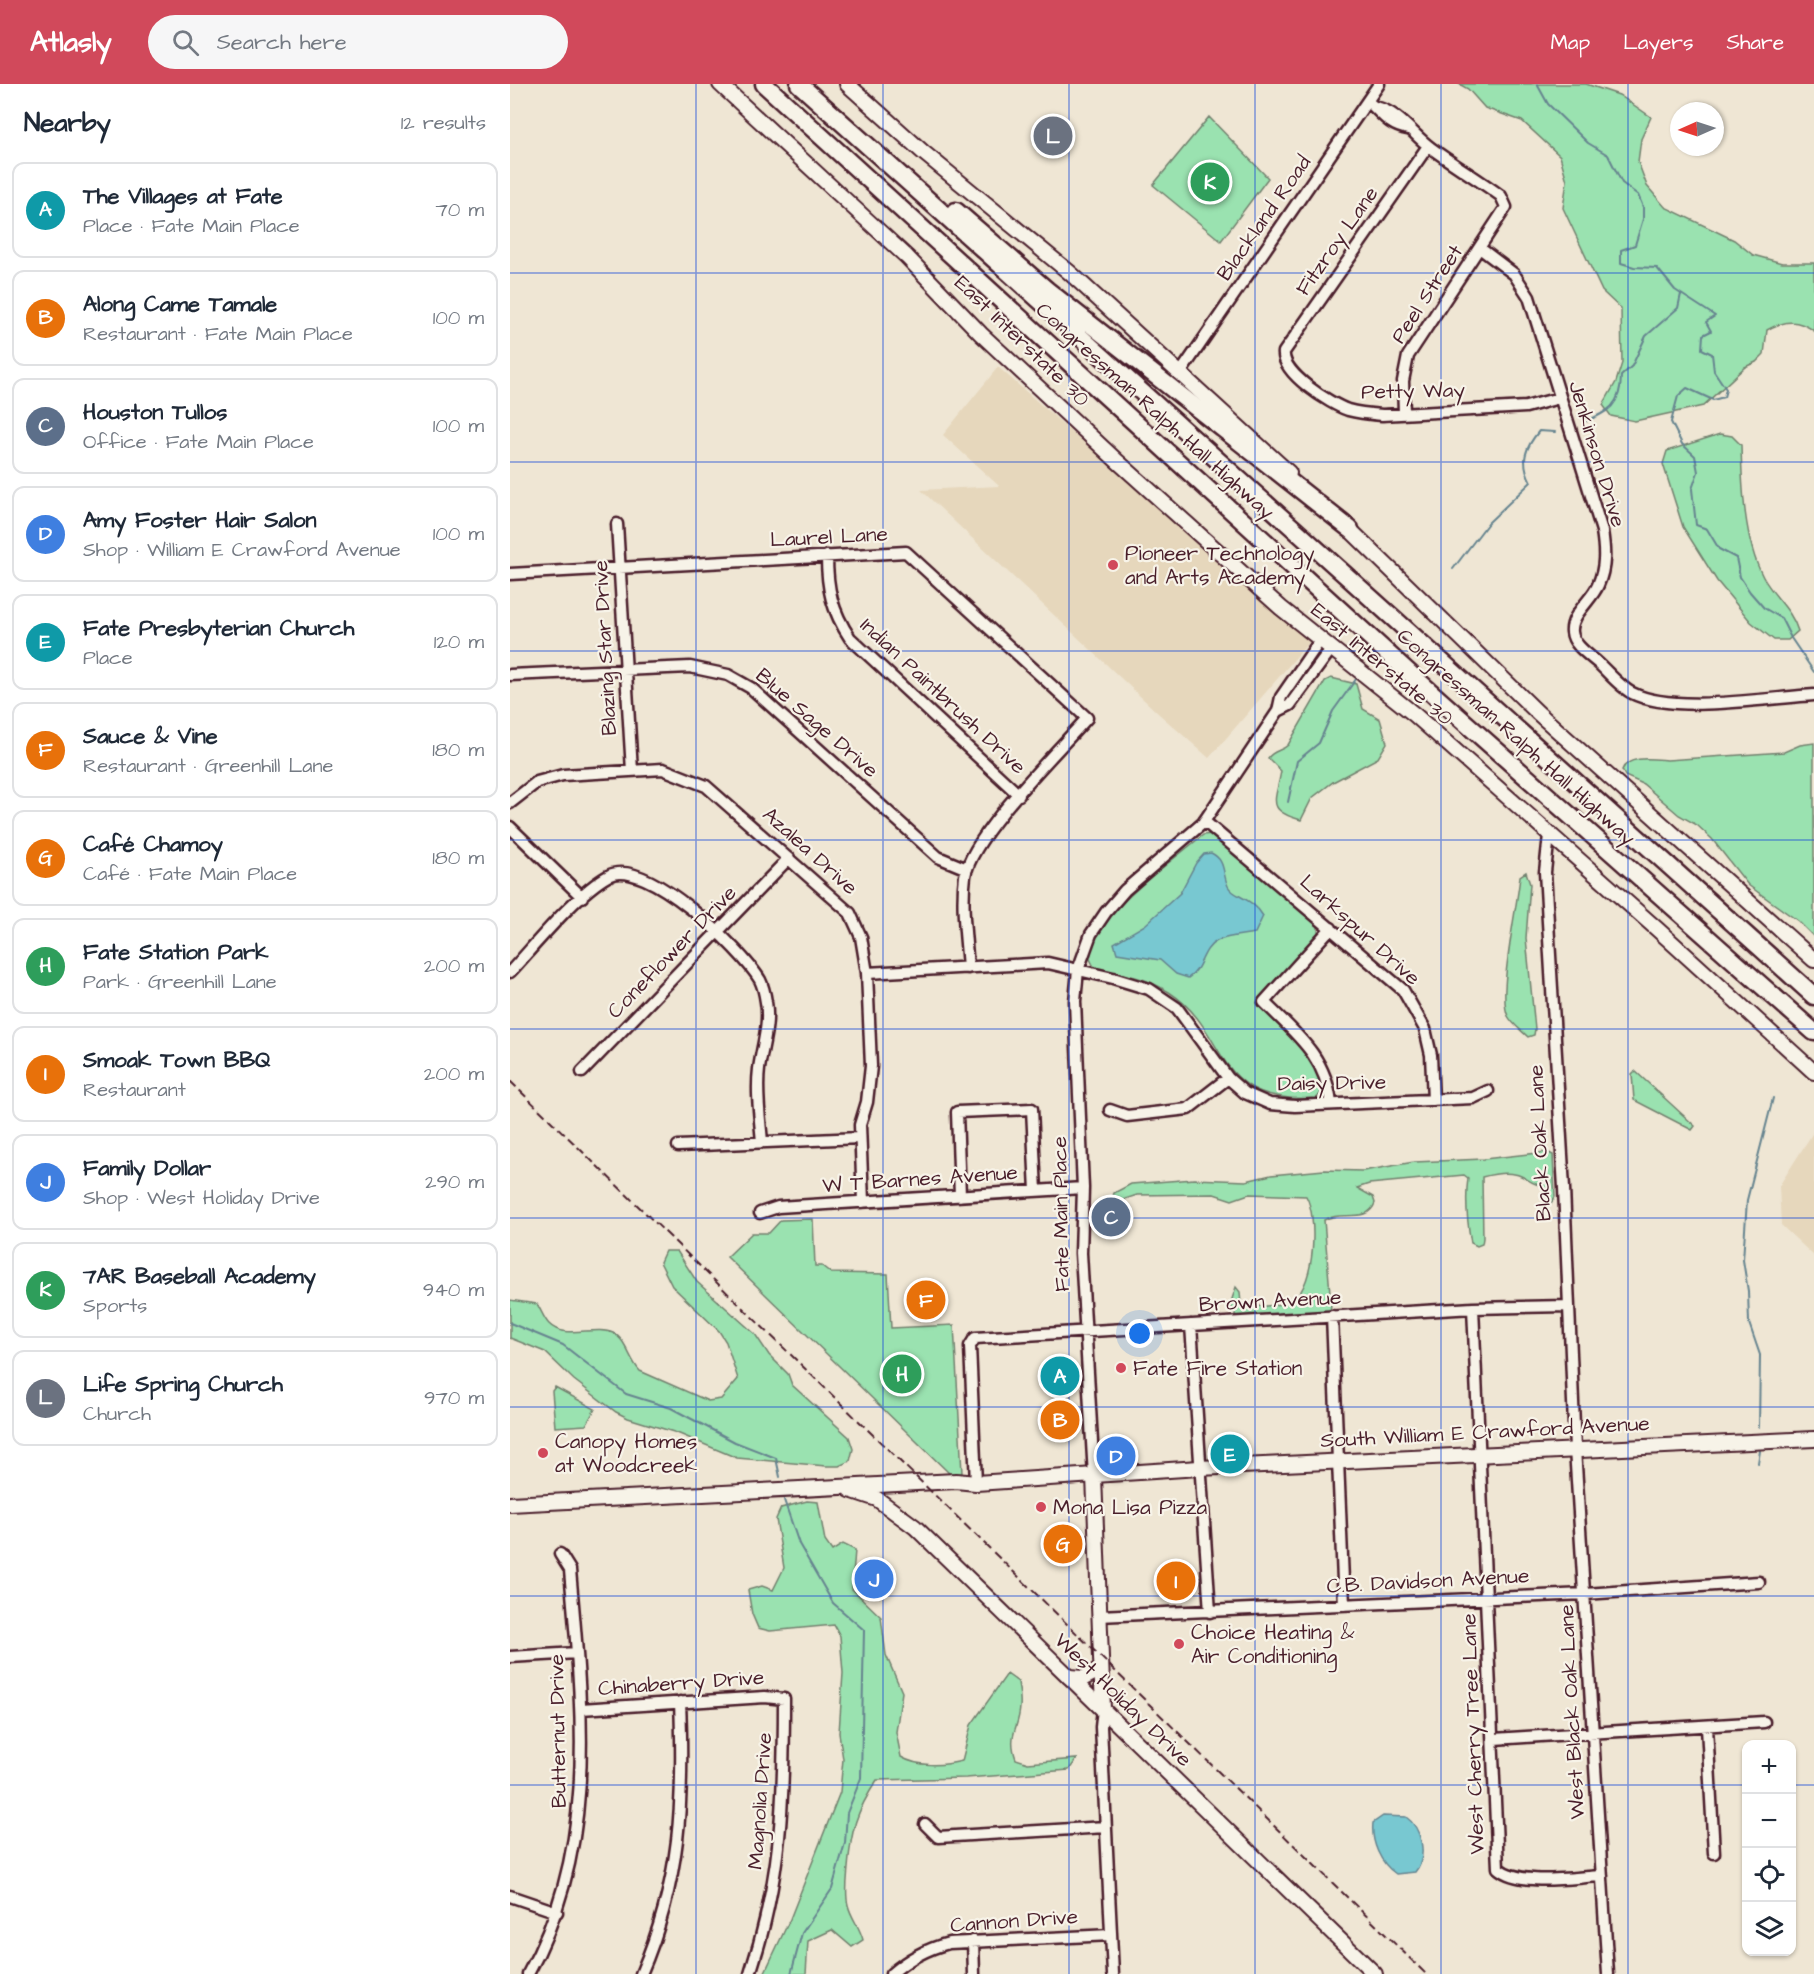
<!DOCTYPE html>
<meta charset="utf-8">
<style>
body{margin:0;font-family:"Architects Daughter",sans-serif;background:#f6f6f7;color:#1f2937}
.controls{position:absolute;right:18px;bottom:18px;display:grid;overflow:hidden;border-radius:12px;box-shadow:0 2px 4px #0004}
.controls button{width:54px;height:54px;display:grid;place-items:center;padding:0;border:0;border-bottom:2px solid #e0e1e3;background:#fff;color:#1f2937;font:30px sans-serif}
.compass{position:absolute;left:1160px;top:18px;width:54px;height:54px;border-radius:50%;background:#fff;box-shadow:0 2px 4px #0004;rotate:267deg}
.you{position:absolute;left:630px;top:1250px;width:21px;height:21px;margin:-15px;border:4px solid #fff;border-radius:50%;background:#1a73e8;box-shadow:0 0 0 9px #1a73e833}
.badge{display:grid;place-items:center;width:39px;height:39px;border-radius:50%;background:#d1495b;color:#fff;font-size:20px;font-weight:700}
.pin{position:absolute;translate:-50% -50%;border:3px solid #fff;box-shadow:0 2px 6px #0006}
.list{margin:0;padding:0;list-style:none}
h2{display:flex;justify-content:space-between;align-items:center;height:78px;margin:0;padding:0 24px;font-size:26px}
h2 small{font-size:20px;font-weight:400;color:#747a83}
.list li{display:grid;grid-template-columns:39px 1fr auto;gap:18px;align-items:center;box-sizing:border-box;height:96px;margin:0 12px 12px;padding:0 12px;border:2px solid #e0e1e3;border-radius:12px}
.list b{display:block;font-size:22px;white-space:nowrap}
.list p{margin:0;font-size:20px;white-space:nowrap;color:#747a83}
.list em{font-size:20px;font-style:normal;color:#747a83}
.icon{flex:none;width:33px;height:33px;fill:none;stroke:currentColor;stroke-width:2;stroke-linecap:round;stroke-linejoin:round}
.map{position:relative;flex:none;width:1304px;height:1890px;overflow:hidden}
header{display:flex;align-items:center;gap:36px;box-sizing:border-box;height:84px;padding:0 30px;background:#d1495b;color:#fff}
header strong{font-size:28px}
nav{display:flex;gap:33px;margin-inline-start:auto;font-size:21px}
.search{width:420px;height:54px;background:#f6f6f7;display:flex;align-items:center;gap:15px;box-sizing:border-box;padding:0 21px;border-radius:33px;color:#747a83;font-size:22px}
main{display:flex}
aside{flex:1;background:#fff}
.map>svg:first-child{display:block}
</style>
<header>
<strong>Atlasly</strong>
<div class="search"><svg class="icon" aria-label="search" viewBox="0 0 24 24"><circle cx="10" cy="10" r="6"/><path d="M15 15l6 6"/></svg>Search here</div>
<nav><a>Map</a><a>Layers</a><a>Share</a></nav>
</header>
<main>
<aside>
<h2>Nearby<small>12 results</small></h2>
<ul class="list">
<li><span class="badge" style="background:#0f9aa8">A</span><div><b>The Villages at Fate</b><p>Place · Fate Main Place</p></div><em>70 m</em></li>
<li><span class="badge" style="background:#e8710a">B</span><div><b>Along Came Tamale</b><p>Restaurant · Fate Main Place</p></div><em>100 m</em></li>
<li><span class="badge" style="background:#5c6f8a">C</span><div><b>Houston Tullos</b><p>Office · Fate Main Place</p></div><em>100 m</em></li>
<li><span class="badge" style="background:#3f7fe0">D</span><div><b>Amy Foster Hair Salon</b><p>Shop · William E Crawford Avenue</p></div><em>100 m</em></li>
<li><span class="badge" style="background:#0f9aa8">E</span><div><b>Fate Presbyterian Church</b><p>Place</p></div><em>120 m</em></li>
<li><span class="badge" style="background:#e8710a">F</span><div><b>Sauce &amp; Vine</b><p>Restaurant · Greenhill Lane</p></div><em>180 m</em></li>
<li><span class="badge" style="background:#e8710a">G</span><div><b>Café Chamoy</b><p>Café · Fate Main Place</p></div><em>180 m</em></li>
<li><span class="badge" style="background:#2e9e5b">H</span><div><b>Fate Station Park</b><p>Park · Greenhill Lane</p></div><em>200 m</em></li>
<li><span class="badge" style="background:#e8710a">I</span><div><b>Smoak Town BBQ</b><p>Restaurant</p></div><em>200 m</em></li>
<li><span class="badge" style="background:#3f7fe0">J</span><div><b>Family Dollar</b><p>Shop · West Holiday Drive</p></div><em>290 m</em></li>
<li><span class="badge" style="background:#2e9e5b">K</span><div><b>7AR Baseball Academy</b><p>Sports</p></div><em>940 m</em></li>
<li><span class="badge" style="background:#6b7280">L</span><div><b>Life Spring Church</b><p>Church</p></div><em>970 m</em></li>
</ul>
</aside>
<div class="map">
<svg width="1304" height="1890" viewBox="0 0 1304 1890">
<rect width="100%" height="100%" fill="#efe6d4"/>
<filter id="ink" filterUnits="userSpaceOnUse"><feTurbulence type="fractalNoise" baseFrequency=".0167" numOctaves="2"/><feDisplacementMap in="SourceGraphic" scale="12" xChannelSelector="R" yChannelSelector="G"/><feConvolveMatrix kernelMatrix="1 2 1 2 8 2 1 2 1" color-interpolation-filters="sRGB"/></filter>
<g filter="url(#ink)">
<path fill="#e6d7bc" d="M488,283l312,274 -101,117 -50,-44 -238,-224 78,-4 -56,-51z
M1304,1047v125l-33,-31 -2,-39z"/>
<path fill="#9ae2b0" stroke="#72806e" stroke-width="1.5" d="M949,0h127l33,11 32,22 -10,22 -3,23 9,24 18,21 69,33 19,15 29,8h32v68c-16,-12 -29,-11 -47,-1l-3,24 -8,8 -11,5 -42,39 -68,15 -24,-5 -8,-11 13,-23 6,-19 -1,-54 -19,-18 -39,-83 4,-27 -7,-25 -38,-35 -37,-13 -17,-19z
M699,33l59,61 -47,63 -68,-56z
M1210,350l12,2 9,9c1,41 3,95 22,132 10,19 29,33 35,54l-10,9h-14l-23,-18 -34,-41 -34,-54 -20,-63 4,-13z
M821,594l25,6 7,25 17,10 7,24 -9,15 -45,24 -21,16 -11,22c-36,-10 -25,-19 -20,-49l-13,-13c5,-8 14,-7 20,-13l37,-64z
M1304,659v194l-16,-16 -50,-36 -36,-46 -15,-14 -18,-10 -36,-31 -18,-8 -3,-6c6,-15 31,-11 45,-10l117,-8 16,-7z
M702,750l33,26 73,66v7l-61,70 49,50 15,27 2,10 -6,8c-108,7 -84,-64 -148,-106 -10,-6 -22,-12 -34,-15 -11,-3 -31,-3 -40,-10 -2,-1 -4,-6 -5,-8 2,-44 81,-97 113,-124z
M1016,788l4,12 -4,54 9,91 -1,6 -6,2c-7,-7 -16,-13 -20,-21 -11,-20 10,-113 12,-140z
M1125,987l60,55 -3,4 -58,-30 -2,-26z
M1037,1068l6,3 2,42 -4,6 -9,-17c-9,-2 -13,-6 -21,-10 -11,-5 -28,-2 -39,1l1,61 -1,6 -5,2 -6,-3c-4,-22 -6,-43 -3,-65l-4,-3 -95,9 -12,4 16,9 2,6c-7,21 -35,7 -51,17l7,85 -1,6 -12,2 -76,4 -6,-1 -6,-11 6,-18 4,5 1,12 6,2c12,1 37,0 47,-7 21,-15 24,-82 12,-103l-57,-2 -17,6 -18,-6 -77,1 -12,4 -2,6 2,12 -6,3 -9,-15 4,-12 17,-9 63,-5 52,2 25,-6 53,-5 39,1 51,-9 70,-3z
M303,1135l2,47h7l9,7 57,1 3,54 63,-3 8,148 -12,1 -223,-217 25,-24h17l12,-13z
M155,1167h12l20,31 58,52 14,21 19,19 4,11 57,52 4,12 -3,12 -11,5h-13l-89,-8 -60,-25 -49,-15 -12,-6 -42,-32 -29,-28 -35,-14v-38l27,4c4,6 7,15 12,20 15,16 46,1 64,9 14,7 16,27 27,38l68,30 13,-2 17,-20 -12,-37 -7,-11 -47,-45 -12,-24z
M45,1303l40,22 -9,16 -31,2 -3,-36z
M297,1417l11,1 7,39 7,10 11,-7 12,6 -3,39 29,28 5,38 16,37 -6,40 5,25c17,10 42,9 61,4l9,-36 36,-51 11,8c1,8 3,17 2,25 -1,22 -13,27 -4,52l12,4 49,-4 -8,11 -103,8 -89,2c-21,32 -26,50 -29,88 -1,13 -3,25 0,37 3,13 12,22 15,35l-11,7 -20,-17 -24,11 -2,33h-42l26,-55 50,-127 3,-33 -4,-26 4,-60 -3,-37 -6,-11 -64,6 -12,-3 -6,-14 -4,-24 14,-4 11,4 11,-22 -8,-49 5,-11z"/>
<path fill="#78c8d1" stroke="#66848f" stroke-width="1.5" d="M701,769c15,7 11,20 17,33 5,11 24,11 35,30l-8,17c-11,2 -28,3 -38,8 -16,8 -14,28 -29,37l-12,-4 -16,-14 -43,-7 -3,-10 31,-18 35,-32 16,-30 8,-9z
M873,1732l23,1c16,11 22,40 9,55l-19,2c-16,-11 -25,-32 -23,-51z"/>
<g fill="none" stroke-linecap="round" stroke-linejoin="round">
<path stroke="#66848f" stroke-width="2" d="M1027,0l11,20 40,39 20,12 14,28 16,12 5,12v12l-8,26 -14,5v13l13,4 23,1 18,22 40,26 -9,6 5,9 -8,4 -1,14 10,5 2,17 12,18 -2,8 -11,3 -26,-12 -9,8 -7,26 11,22 13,12 3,16 -6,17 4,36 11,4 12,20 17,9 4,19 10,15 14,16 17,10 10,20 23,34
M1074,338c24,-10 37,-16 37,-46l11,-10 14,-30 32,-28 3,-14
M943,485l35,-46 43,-41c-11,-21 -6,-34 8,-51l16,1
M778,718l9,-41 22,-18 14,-32 26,-36
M0,1239l53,22 63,49 45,14 64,34 41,16 4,19
M1249,1343l1,-72 -11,-32 -1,-32 -5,-31 4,-60 26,-102
M1248,1379l2,-12
M274,1416l15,44 34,59 31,27 -3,148 -14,35 -2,30 -13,46 -30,44 -11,41"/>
<defs>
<path id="minor" d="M862,21c12,12 19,21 36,24
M865,23c24,5 37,27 56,41 23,17 47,31 70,48l5,11 -98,149 -5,25 1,32
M918,62l-144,206c-3,21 46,52 64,58 11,3 22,4 34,5l144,-8 33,-9
M971,165l33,25 15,23 73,234c3,19 4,36 -4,54 -6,15 -28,30 -26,47 1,13 17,23 26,31 10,9 22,24 34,30 41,21 135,5 182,2
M671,288l198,-288
M107,440l15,247
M317,472c0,33 5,55 23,82l169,157
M0,490l396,-22 181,166c-30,34 -115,117 -122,158 -4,30 1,62 3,92
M0,591l180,-8 38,8 23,13 187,169 29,12
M768,627l12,-6 42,-57
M0,719l27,-21 26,-7 100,-6 43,17 144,127 11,24 6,36 4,93 -4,36 -7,23 3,77
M694,737l199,169 22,39 6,26 2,45
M0,743l72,70
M1039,751l-4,37 19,316 11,261 33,525
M0,888c26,-28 66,-78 98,-96 37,-21 134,74 152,104 3,6 5,15 6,22 4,23 -4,44 -7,67 -3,24 1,49 3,73
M357,889l181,-10 65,15 36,11 28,19 51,70 17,15 25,11 25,2 178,-8 15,-7
M72,988l207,-214
M821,1020c-5,-48 -35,-70 -67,-102l67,-74
M600,1026l17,6 61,-7 40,-31
M168,1062l182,-8
M450,1112l-3,-84 75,-3 4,82
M250,1129l18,-6 305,-19
M963,1224l25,560c22,19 76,9 104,8
M822,1232l12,289
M681,1241l19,287
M584,1392l-13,-223 2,-65 -8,-187 3,-31 13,-36 15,-22 19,-22 78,-67 75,-112 3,-14 40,-58
M466,1399l-6,-137 5,-8 498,-30 94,-2
M589,1532l486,-22 174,-12
M0,1573l67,-4
M71,1625l184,-12 19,2c0,101 -2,177 -34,275
M593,1625l-2,18 12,247
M1197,1643l7,126
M984,1655l270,-17
M415,1740l13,13 168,-10
M0,1812l47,16
M463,1857l1,33
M18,1890c71,-128 54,-265 42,-404l-10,-16
M131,1890c40,-93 43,-173 39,-272
M381,1890c18,-16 35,-25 58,-31l162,-8"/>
<path id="major" d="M210,0l187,173 74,77 135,126 165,148 134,107 242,214 157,143
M337,0l77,69 145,119 220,201
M833,439l195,190 276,247
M584,1392l9,233
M340,1406l27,9 38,28 460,447
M0,1420l446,-23 20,2 223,-15 615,-29
M559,1593l15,1 17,-9"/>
<path id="highway" d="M254,0l643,587 407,361
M289,0l1015,912
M446,127l91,79 303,239"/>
</defs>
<use href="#minor" stroke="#4a1f2b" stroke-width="15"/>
<use href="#major" stroke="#4a1f2b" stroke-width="18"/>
<use href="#highway" stroke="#4a1f2b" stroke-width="21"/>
<use href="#minor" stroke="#f7f3e8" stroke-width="10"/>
<use href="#major" stroke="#f7f3e8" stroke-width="14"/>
<use href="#highway" stroke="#f7f3e8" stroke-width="16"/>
<path stroke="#4a1f2b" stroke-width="2" stroke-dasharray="9 4.5" stroke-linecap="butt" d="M0,997l916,893"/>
</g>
</g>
<path fill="none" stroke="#1d4ed8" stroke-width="1.5" stroke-opacity="0.55" d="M186,0v1890M373,0v1890M559,0v1890M745,0v1890M931,0v1890M1118,0v1890M0,189h1304M0,378h1304M0,567h1304M0,756h1304M0,945h1304M0,1134h1304M0,1323h1304M0,1512h1304M0,1701h1236M1282,1701h22"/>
<g fill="#d1495b" stroke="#f7f3e8" stroke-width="2">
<circle cx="603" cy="481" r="6"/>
<circle cx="611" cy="1284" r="6"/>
<circle cx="33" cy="1369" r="6"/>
<circle cx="531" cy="1423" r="6"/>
<circle cx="669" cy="1560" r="6"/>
</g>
<g text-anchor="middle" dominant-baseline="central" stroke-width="4.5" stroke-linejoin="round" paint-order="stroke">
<g font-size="21" fill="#4a1f2b" stroke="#f7f3e8">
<text transform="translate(754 134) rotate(-55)">Blackland Road</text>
<text transform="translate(827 157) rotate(-55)">Fitzroy Lane</text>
<text transform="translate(917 210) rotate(-57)">Peel Street</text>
<text transform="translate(512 257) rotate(44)">East Interstate 30</text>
<text transform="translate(903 307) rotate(-1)">Petty Way</text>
<text transform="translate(645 327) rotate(42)">Congressman Ralph Hall Highway</text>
<text transform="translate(1087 370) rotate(73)">Jenkinson Drive</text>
<text transform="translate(319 453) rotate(-3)">Laurel Lane</text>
<text transform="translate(95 564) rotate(-93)">Blazing Star Drive</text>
<text transform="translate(872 580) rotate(40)">East Interstate 30</text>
<text transform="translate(433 612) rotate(43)">Indian Paintbrush Drive</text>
<text transform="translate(307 639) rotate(41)">Blue Sage Drive</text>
<text transform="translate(1006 653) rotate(42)">Congressman Ralph Hall Highway</text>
<text transform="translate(300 767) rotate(42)">Azalea Drive</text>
<text transform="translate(850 846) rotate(42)">Larkspur Drive</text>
<text transform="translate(162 868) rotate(-46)">Coneflower Drive</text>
<text transform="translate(822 999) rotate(-1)">Daisy Drive</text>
<text transform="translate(1030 1059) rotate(-93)">Black Oak Lane</text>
<text transform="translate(410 1095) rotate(-4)">W T Barnes Avenue</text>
<text transform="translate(551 1130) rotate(-91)">Fate Main Place</text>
<text transform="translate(760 1217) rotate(-3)">Brown Avenue</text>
<text transform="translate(975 1348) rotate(-3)">South William E Crawford Avenue</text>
<text transform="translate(918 1497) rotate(-3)">C.B. Davidson Avenue</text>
<text transform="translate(171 1599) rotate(-4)">Chinaberry Drive</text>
<text transform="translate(613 1616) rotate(44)">West Holiday Drive</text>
<text transform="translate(1062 1628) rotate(-93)">West Black Oak Lane</text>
<text transform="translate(48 1647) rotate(-91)">Butternut Drive</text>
<text transform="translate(963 1650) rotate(-92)">West Cherry Tree Lane</text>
<text transform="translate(250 1717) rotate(-86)">Magnolia Drive</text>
<text transform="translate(504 1837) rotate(-4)">Cannon Drive</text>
</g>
<g font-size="21" fill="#4a1f2b" stroke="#f7f3e8" text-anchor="start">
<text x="615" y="469">Pioneer Technology<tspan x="615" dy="24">and Arts Academy</tspan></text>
<text x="623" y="1284">Fate Fire Station</text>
<text x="45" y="1357">Canopy Homes<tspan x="45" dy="24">at Woodcreek</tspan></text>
<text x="543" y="1423">Mona Lisa Pizza</text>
<text x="681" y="1548">Choice Heating &amp;<tspan x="681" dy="24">Air Conditioning</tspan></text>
</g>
</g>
</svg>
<div class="controls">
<button>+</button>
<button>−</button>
<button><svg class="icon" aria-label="locate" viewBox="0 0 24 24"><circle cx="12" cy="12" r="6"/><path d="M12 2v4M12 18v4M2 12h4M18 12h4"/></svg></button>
<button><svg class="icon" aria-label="layers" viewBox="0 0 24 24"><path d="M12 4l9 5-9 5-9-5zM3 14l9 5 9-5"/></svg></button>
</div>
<svg class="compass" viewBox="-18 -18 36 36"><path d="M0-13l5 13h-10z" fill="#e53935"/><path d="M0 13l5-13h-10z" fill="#747a83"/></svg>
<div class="you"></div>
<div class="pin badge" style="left:550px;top:1292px;background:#0f9aa8">A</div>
<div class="pin badge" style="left:550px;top:1336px;background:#e8710a">B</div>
<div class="pin badge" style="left:601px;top:1133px;background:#5c6f8a">C</div>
<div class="pin badge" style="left:606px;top:1372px;background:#3f7fe0">D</div>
<div class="pin badge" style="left:720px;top:1370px;background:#0f9aa8">E</div>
<div class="pin badge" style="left:416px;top:1216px;background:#e8710a">F</div>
<div class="pin badge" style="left:553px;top:1460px;background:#e8710a">G</div>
<div class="pin badge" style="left:392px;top:1290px;background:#2e9e5b">H</div>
<div class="pin badge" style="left:666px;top:1497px;background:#e8710a">I</div>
<div class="pin badge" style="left:364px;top:1495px;background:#3f7fe0">J</div>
<div class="pin badge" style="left:700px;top:98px;background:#2e9e5b">K</div>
<div class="pin badge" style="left:543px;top:52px;background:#6b7280">L</div>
</div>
</main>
